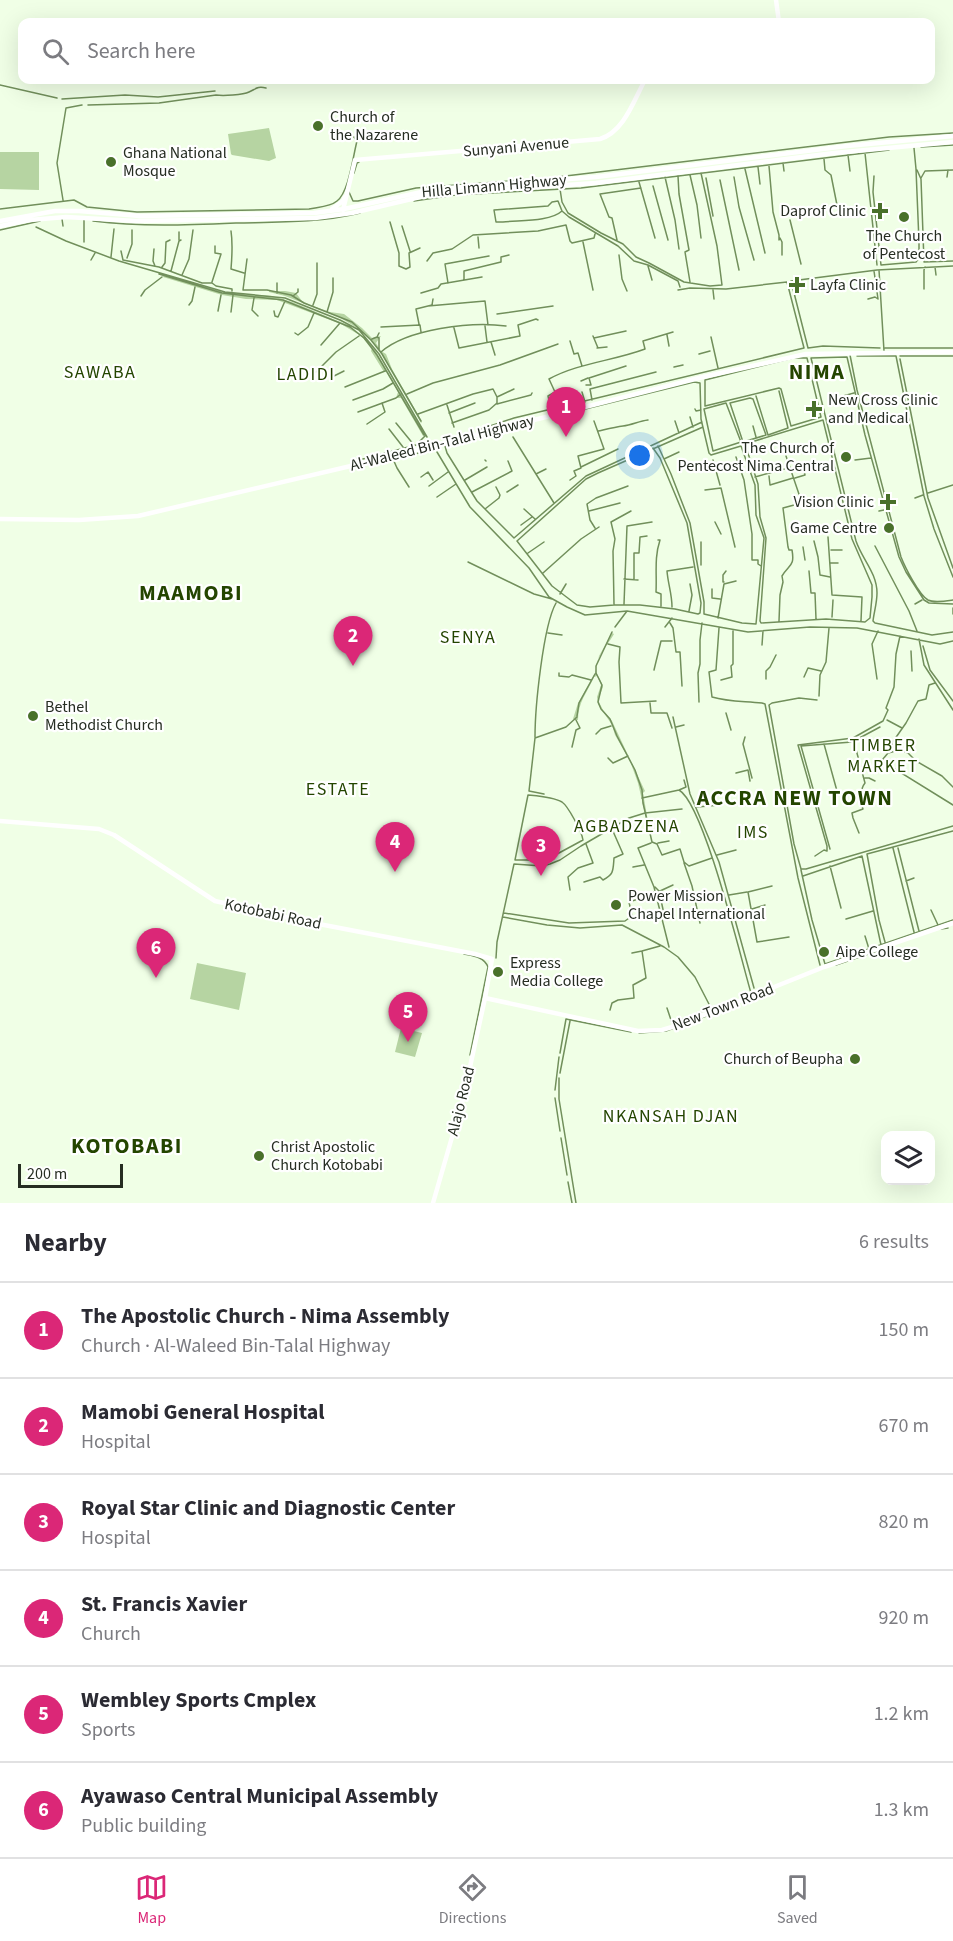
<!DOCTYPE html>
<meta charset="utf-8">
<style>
body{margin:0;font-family:"Source Sans 3",sans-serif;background:#f7f7f7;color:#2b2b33}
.controls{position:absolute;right:18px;bottom:18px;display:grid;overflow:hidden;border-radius:12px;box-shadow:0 6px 24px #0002}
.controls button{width:54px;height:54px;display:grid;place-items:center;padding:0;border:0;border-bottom:2px solid #e1e1e2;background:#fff;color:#2b2b33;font:30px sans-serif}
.scale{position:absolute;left:18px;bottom:15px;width:105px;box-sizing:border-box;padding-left:6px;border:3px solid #262d22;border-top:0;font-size:16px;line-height:21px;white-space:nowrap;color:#262d22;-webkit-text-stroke:4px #fff;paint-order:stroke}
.you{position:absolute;left:640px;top:456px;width:21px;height:21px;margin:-15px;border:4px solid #fff;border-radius:50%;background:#1a73e8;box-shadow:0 0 0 9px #1a73e833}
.badge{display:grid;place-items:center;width:39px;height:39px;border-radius:50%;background:#db2777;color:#fff;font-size:20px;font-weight:700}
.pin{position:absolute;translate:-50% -50px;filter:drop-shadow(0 2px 3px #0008)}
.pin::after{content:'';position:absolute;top:32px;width:21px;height:18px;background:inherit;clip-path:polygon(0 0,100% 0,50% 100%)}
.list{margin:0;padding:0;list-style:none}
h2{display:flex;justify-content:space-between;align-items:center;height:78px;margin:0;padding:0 24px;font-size:26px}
h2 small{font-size:20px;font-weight:400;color:#7c7c81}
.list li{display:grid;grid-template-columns:39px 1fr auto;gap:18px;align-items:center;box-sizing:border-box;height:96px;padding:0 24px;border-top:2px solid #e1e1e2}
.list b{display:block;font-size:22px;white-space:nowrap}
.list p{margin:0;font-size:20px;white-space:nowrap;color:#7c7c81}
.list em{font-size:20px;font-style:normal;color:#7c7c81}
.icon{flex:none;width:33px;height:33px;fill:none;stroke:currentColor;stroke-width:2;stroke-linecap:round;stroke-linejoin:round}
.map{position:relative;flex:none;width:953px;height:1203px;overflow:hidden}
.search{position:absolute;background:#fff;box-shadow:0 6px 24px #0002;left:18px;right:18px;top:18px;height:66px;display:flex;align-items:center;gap:15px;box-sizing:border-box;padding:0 21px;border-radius:12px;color:#7c7c81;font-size:22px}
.sheet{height:654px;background:#fff}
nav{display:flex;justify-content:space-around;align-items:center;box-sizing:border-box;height:84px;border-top:2px solid #e1e1e2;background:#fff;font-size:16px;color:#7c7c81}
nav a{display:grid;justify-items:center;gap:3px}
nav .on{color:#db2777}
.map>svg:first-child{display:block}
</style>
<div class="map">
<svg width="953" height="1203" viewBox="0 0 953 1203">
<rect width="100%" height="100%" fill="#f0ffe6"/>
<path fill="#b6d4a2" d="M269,128l7,30 -7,3 -37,-6 -1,-1 -3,-20z
M0,152h39v38l-39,-1z
M164,275l59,17 49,4 20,6 58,24 14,11 11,13 49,85 -1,1 -22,-38h-5l2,-6 -11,-20h-3l-13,-21 1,-3 -11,-12 -20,-12 -64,-24 -31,-1 -24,-4 -59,-18z
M269,291h16l11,2 6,8 8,4 20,7 14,2 18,14 10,10 9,-2 -5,7 5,8 5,3 6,15 30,53 -1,1 -41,-72 -18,-20 -23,-14 -54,-21 -16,-4z
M612,633l2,1c-6,11 -22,27 -17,40 2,4 5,8 6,13l-5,13 5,10 9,11 32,68 1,2 -2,2 6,34h-1l-10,-44 -8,-22 -15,-26 -3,-10 -14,-21 -1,-7 4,-12 -4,-9 -3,1c-7,16 -16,25 -16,43l-5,-1 5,-16 17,-30 4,-17z
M197,963l49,10 -7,37 -49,-11z
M401,1028l21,5 -7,24 -20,-5z"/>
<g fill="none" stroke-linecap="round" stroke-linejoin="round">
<path stroke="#718f5b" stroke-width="1.5" d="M0,85l57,13
M62,99l63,-4 33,2 57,-6
M88,105l71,-2 57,-8c7,1 27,0 33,-3 7,-3 8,-6 17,-4
M921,147l32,-2
M865,153l12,112
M848,155l2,16
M824,159l1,11 6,5 7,35
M783,163l1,8
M769,166l4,46 6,23v5
M758,167l2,17
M745,169l20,84
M917,170l4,9 3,83 29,-1
M354,173l3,-10 2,-1
M690,175l7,30 4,33
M678,176l1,18 10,56 -4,2 5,30
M874,176l-1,16 8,73 35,-3 3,-4v-16l-3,-73 -2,-21
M665,177l10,43 4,29
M734,177l5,30 15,53
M947,177l1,-7
M706,178l7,38
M921,178l4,-7 28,-1
M720,180l19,90
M639,182l16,56
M653,186l15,54
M560,189l2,13 6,11 33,20 22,11 13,13 13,6 35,19 26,4 12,-1 -5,-39 -16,-73
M349,192l4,9h5l58,-13 133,-10 340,-41 64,-4
M63,200l-6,-37 9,-55 16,-3
M414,201l41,-6 126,-7 308,-38
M0,209l74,-9 13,7 50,5 172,-3c9,-2 21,-2 28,-8 12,-9 16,-45 20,-60l-3,-4 -3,-1
M562,211c-12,11 -43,9 -59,11h-7l-2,-12 54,-4 4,-4 6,-1 4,10 7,6 49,29 16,15 14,4 30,16 2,6
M62,219l1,7
M790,220l11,44
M93,221c47,6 95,4 143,2 41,-1 84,0 124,-10
M390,222l9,31v13l7,3 4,-2 -1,-14 11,-5
M402,226l8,25
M36,227l30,14 53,20 106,31 60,6 55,22 19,10 20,24 48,83
M0,230l40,-9
M231,231c2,13 1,26 0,38l13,4
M478,237l1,11
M780,238l2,4v13
M179,240v-8
M617,240l-5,-22 -3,-1 -9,-23 41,-6
M84,242v-22
M583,242l10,48
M154,249l-1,12 2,5
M121,251l2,9 36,7 43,16h10l4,3 16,3v2
M619,255l3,24 5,12
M111,257l3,-28
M127,258l5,-14v-14
M247,259l-4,31h24l24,5 13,8 48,19 19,18 11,14 39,67
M91,260l4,-7
M427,261l6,-8 19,-4 21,-14 65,-4 28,-6 4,16 2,2 22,-5 1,-4
M648,266l4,14
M162,267l3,-4 1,-21 4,-2
M935,267l1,8
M879,270l5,81
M171,271l8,-30 2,-1
M159,274l63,19 61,7 67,27 14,11 13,17 47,80
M182,275l7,-16 4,-29
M464,280v-9l37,-9v-5l8,-2
M212,282l9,-28 -6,-1v-7
M277,283v10
M448,283l-3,-19 44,-8
M924,289v-19l1,-3
M713,290l1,9
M421,293l17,-5 3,-4 41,-7
M141,296l4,-6 17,-13
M293,296l5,-4v-3
M254,298l-2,12 6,6
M868,299l7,-2 3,2 -4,-28
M189,305l3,-4 3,-14
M313,305l4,-11v-31
M428,306l57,-5 3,24
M218,311l3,-16
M274,311l1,5 3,1 7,-16
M231,312l2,-17
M327,312l6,-20v-14
M497,314l56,-8
M419,324l-3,-15 16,-4 1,-6
M485,326l2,16
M381,327l39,-2 1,7
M454,328l5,20 61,-12 -2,-11 18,-6 2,1
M295,333l3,2 10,-8 6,-14
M667,335l2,11
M593,336l5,12
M377,337l2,1v12
M711,337l7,31
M594,338l32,-7
M372,339l5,-2 2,-4
M570,341l4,13 4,-1 4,13
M491,342l4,13
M321,345l19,-22
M597,348l10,-1
M880,348l-57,-2 -15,2 -17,-67 86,-11 76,-4
M885,348h68
M381,352c26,-23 91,-31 125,-26
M699,354l11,-3
M850,355l7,35 44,167c4,10 18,38 27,43 6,3 18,1 25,0
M857,356h39l28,140 10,33 19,48
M900,356h53
M793,358h14l14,59 -30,9 -10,-37 -2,-1 -74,18v-26z
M900,359l28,139 25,70
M674,367l9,-2
M316,372l20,-20 23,-16
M334,376l10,-5
M581,381l7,-3
M586,385h5l-2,-7 37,-12
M345,387l40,-16
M582,392l3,10
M407,394l26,-11 67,-18 58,-21
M756,396l12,39 20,-7 -9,-37
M750,398l3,1 13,36 -23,7 -13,-39z
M836,398l18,-5
M353,400l30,-11 10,-6
M592,400l-2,-11 66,-17
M726,403l15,39 -28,9 -9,-42z
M497,404l34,-9 1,-2
M447,405l7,22
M551,409l-3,-13 7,-4 -6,-13c29,-16 64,-18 96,-30l-2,-8 30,-9
M695,409l1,2 5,-1
M358,412l38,-14 5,-4
M449,413l26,-10
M418,414l55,-20 20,-5 4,8
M553,417l141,-35 6,1 1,36 8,34 2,2 30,-9 14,39 1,30 8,23 -8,86 -14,-1 -38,-9v-12l-14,-79 -19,-49 -13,-28
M690,417l3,10
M823,420l29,119 20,46v12l-2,21 -5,4 -39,-3 -65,4 -1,-2 6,-83 -6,-21 -2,-33 -13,-40z
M675,421l4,12
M396,423l18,22
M452,423l37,-13 8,-7v-6l17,-8
M367,424l18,-12 -3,-9
M753,426l3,11
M389,429l14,18
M481,429l33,-11 290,-70 -17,-66 -61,7 -36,-1 -12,2
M598,431c9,-2 17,-4 25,-5 9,-1 16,-5 25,-6
M513,437l41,66
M636,445l3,6
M445,446l2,7 30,48 37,37 72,-62 116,-54
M653,448l7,10 27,65 14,80 -1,10 -2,1 -23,-5 -35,-4h-26l-24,2 -13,-2 -25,-19 -35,-45 69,-62 12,-6 105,-46
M437,452l33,55 59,61 20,29 18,10 18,8 42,-4 121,21 62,-5 47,1 83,16 13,-3
M786,456l16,47
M736,457l8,23 8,54v26h6v4l3,2
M357,458l2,2 57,-15 9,-9
M664,459l15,-7
M485,460l1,1
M713,460l7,25
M855,460l16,-2
M581,467l37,-18
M536,474l10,-5
M769,476l1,9 23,-7
M421,477l7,-5 5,8
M755,477l33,-9
M795,478l10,-3 -2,-9
M465,480l22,-13
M570,480l6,-4 -2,-5 7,-3 -3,-12 26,-7 -10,-28
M429,486l19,-14
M409,487l-12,-19 -4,-9 43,-10
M705,490l16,-2 14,59
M472,492l40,-21 -4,-10
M507,492l11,-7
M928,493l25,-8
M437,497l19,-13
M915,498l8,-3
M485,509l14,-11 1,-3 -4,-8
M524,509l11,10
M589,511l31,-8
M879,511l5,-1
M715,522l6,12
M521,525l11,-8
M595,528l-5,-8 -3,-16 9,-6 32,-12
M828,537l4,58 30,2 -1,24
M658,540h2c-6,18 -3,34 -4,52l5,2v12
M814,541l4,16 2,18 10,2
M701,542v23
M875,546l34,65 8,20
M803,547l2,13
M831,550h11
M528,553l16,-11
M468,562l66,32 18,5
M830,563h8
M809,571l2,22h4l1,26
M543,573l38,-34 18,-12
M624,579l14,1
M634,579v-26h5l1,-16 7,-1
M724,582h-1v-7l3,-4
M712,589v9l8,1
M560,594l6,-10
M614,604l-1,-53 2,-12 -4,-17 20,-11
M624,604l3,-78 25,-4
M915,604l7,-4
M953,604l-24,-1 -5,-3 -18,-28 -7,-15 -34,-122 -18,-78 -36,1 45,183c6,18 21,32 21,52 0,10 -3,19 -4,28l2,2 57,12 21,-3
M672,607c0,-13 -4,-23 -5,-36l26,-4
M953,608v6
M689,611l3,-16 -2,-11
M832,617l1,-17
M718,618l6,-34 12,-3
M779,621l1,-26 3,-13 -1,-6c7,-12 13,-9 10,-26h-3l-1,-3 -5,-39 37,-10
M670,623l3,5 3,24h4l2,34
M615,627l12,-16
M665,627l7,-9
M719,628l-3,42 -7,2 3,25c17,5 32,4 50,6l3,1 33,174 22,87
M612,632l-16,34v7l6,12 -4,17 3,7 9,10 7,17 18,34 7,20 1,13 9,39 5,2 5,11 18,-6 4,13 5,4 23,-8
M548,633l14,2
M919,639l5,26 29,45
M608,644l12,3 -1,15 2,41 35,-2
M762,645l1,-14
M923,646l7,24 23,31
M911,651l1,20
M654,670l7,-29h11
M559,673v3l10,1 3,-2 19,5
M804,677l4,-9 13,3
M766,679v-8l4,-4 6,-12
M877,679l-5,-35 6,-13
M721,680l11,-3 -1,-11 2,-2v-33
M935,683l-6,2 -3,14 -8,2 -12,22 -14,20 1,4 15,6 8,8 26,15 11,11
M819,696l1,-21 6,-13 3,-34
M817,700l-18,-2 -27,5 -3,2 25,139 7,25h5l147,-43
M699,702l-1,-29 2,-9v-24l2,-17
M650,703l1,10h16l5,15
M726,713l5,17
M577,716l2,-13 16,-29
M673,717l17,77 29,68 35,126
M887,720l15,8
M676,727l8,-2
M596,734l5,-5 10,-3
M535,737c0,-29 8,-111 21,-134
M745,737l-2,7 9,34
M854,742l11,41c-5,6 -5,19 -2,26l-11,4 1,5 6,15
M824,744l13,47
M572,747l4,-17 4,-2 -4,-8
M608,758l5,5 15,-7
M882,761l71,44
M878,765l10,-12 8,-2
M736,773l12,-3 2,11
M865,778h4l6,3
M679,790c25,14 62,169 72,203
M544,794l-15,-3 6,-53 31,-11 11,-10
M528,795c10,1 25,2 34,7 6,4 20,30 21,38l-37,20h-31z
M642,798l37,-8 7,-3 -2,-7
M697,807l23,-2
M651,843l-13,5 16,39 15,60
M658,843l11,-2
M893,848l21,84
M898,848l21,83
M830,849l-29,-103 51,-4 28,-15
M717,855l19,-5
M815,856l9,-6 3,1v-5l-29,-101 55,-7 30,-17 5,-11 -2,-2 8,-21 2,-33 4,-18
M684,863l8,23 8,37
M830,866l11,42
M633,867l11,-2
M801,870l11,50 13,44 128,-44
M803,876l59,-20 19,89
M906,881l8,-3
M584,882l16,-5 3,3c11,-6 10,-9 11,-22l9,-4 -11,-25
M772,886l-24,6 9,50 32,-5
M655,887l4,4 5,23
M570,890l-2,-13 10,-9 15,-5 -7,-19
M660,891l13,-6
M729,895l18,-3
M752,909l13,-4
M931,910l7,15
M504,913l65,10 56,-2 7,-5 -3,-14 21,-7 5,-4
M503,917l44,8 33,3 42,-3 42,22 14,10 17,20 16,31 -39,15 -5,-15
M846,919l27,-8
M941,929l7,-1
M865,936l4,13
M885,942l-6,-22 -12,-66 86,-23
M632,953l10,-2
M464,954c10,2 20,3 24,13l-18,88
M496,958l1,-16 17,-78 28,2 8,-2 10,-4 21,-14 48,-28 16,-5 37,-4
M836,965l47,-16
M610,1010l2,-7 6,-3 16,-2 -1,-13 13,-7 -4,-27 18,-5
M639,1033l27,-2 46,-17
M560,1053l6,-34 65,13
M560,1073l10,-52
M559,1078v21l17,104
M555,1090l4,-33
M555,1098l5,33
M561,1138l6,37
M568,1182l4,21"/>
<path stroke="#fff" stroke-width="4.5" d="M776,0l3,22
M332,209l11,-8 2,-4
M343,210l12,-50 245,-21c24,-7 34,-39 45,-59
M0,221l55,-10h24l61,5 174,-3 30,-4 91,-20 161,-12 251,-31 106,-10
M0,226l30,-6 36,-3 70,4 179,-3 37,-5 81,-19 163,-11 238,-30 119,-11
M0,519l79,1 59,-4 251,-59 314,-80 103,-23 147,-2
M0,821l99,8 15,6 101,66 83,19 177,34 17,5 -7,39 -22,101 -30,104
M485,998l153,33 24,-1 17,-5 145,-58 129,-44"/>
</g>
<g fill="#49702a" stroke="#fff" stroke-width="2">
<circle cx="318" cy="126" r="6"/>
<circle cx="111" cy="162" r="6"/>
<path d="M877 202h6v6h6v6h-6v6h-6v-6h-6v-6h6z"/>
<circle cx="904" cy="217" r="6"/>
<path d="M794 276h6v6h6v6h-6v6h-6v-6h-6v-6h6z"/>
<path d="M811 400h6v6h6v6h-6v6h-6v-6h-6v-6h6z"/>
<circle cx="846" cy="457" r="6"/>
<path d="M885 493h6v6h6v6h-6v6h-6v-6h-6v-6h6z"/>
<circle cx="889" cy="528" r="6"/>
<circle cx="33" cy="716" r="6"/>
<circle cx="616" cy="905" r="6"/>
<circle cx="824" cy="952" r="6"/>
<circle cx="498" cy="972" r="6"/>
<circle cx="855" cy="1059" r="6"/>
<circle cx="259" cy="1156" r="6"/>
</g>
<g text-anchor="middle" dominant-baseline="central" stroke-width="4.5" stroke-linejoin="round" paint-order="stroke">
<g font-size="16" fill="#262d22" stroke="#fff" text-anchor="start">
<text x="330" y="117">Church of<tspan x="330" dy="18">the Nazarene</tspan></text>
<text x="123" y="153">Ghana National<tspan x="123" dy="18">Mosque</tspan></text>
<text x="866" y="211" text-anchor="end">Daprof Clinic</text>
<text x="904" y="236" text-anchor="middle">The Church<tspan x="904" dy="18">of Pentecost</tspan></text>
<text x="810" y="285">Layfa Clinic</text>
<text x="828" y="400">New Cross Clinic<tspan x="828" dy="18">and Medical</tspan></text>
<text x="834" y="448" text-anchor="end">The Church of<tspan x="834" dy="18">Pentecost Nima Central</tspan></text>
<text x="874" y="502" text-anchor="end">Vision Clinic</text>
<text x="877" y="528" text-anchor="end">Game Centre</text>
<text x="45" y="707">Bethel<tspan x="45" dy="18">Methodist Church</tspan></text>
<text x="628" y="896">Power Mission<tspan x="628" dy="18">Chapel International</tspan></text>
<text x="836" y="952">Aipe College</text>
<text x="510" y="963">Express<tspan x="510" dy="18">Media College</tspan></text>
<text x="843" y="1059" text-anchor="end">Church of Beupha</text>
<text x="271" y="1147">Christ Apostolic<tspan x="271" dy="18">Church Kotobabi</tspan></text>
</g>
<g font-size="16" fill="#262d22" stroke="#fff">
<text transform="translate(516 147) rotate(-5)">Sunyani Avenue</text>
<text transform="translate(494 186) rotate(-5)">Hilla Limann Highway</text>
<text transform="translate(442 443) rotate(-14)">Al-Waleed Bin-Talal Highway</text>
<text transform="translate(273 914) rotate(12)">Kotobabi Road</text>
<text transform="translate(723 1007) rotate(-21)">New Town Road</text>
<text transform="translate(461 1101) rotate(-76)">Alajo Road</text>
</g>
<g font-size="18" letter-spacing="1.5" fill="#244500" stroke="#fff">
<text x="100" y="372">SAWABA</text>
<text x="306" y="374">LADIDI</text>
<text x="468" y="637">SENYA</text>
<text x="883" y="745">TIMBER<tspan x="883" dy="21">MARKET</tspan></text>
<text x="338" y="789">ESTATE</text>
<text x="627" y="826">AGBADZENA</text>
<text x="753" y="832">IMS</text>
<text x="671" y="1116">NKANSAH DJAN</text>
</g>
<g font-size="22" font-weight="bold" letter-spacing="1.5" fill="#244500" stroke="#fff">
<text x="817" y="372">NIMA</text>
<text x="191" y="593">MAAMOBI</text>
<text x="795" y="798">ACCRA NEW TOWN</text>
<text x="127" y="1146">KOTOBABI</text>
</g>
</g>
</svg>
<div class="controls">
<button><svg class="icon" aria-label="layers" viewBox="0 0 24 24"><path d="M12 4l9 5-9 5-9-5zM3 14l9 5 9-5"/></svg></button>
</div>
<div class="scale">200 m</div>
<div class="you"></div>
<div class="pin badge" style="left:566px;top:437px">1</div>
<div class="pin badge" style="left:353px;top:666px">2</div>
<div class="pin badge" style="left:541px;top:876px">3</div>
<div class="pin badge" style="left:395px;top:872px">4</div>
<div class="pin badge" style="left:408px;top:1042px">5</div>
<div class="pin badge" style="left:156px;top:978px">6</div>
<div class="search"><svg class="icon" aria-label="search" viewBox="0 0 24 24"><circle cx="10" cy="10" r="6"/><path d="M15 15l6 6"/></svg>Search here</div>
</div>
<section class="sheet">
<h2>Nearby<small>6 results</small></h2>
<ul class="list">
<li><span class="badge">1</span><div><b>The Apostolic Church - Nima Assembly</b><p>Church · Al-Waleed Bin-Talal Highway</p></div><em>150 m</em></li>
<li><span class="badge">2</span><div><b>Mamobi General Hospital</b><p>Hospital</p></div><em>670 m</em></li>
<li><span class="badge">3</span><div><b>Royal Star Clinic and Diagnostic Center</b><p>Hospital</p></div><em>820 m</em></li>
<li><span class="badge">4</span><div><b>St. Francis Xavier</b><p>Church</p></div><em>920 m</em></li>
<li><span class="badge">5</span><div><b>Wembley Sports Cmplex</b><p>Sports</p></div><em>1.2 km</em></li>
<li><span class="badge">6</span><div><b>Ayawaso Central Municipal Assembly</b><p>Public building</p></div><em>1.3 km</em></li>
</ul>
</section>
<nav>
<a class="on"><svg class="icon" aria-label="map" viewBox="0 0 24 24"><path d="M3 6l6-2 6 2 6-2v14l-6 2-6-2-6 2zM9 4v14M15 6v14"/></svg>Map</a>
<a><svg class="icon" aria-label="directions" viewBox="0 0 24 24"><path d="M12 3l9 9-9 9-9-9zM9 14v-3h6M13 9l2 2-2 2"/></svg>Directions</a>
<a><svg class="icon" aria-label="saved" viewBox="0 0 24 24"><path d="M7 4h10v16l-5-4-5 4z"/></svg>Saved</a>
</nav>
